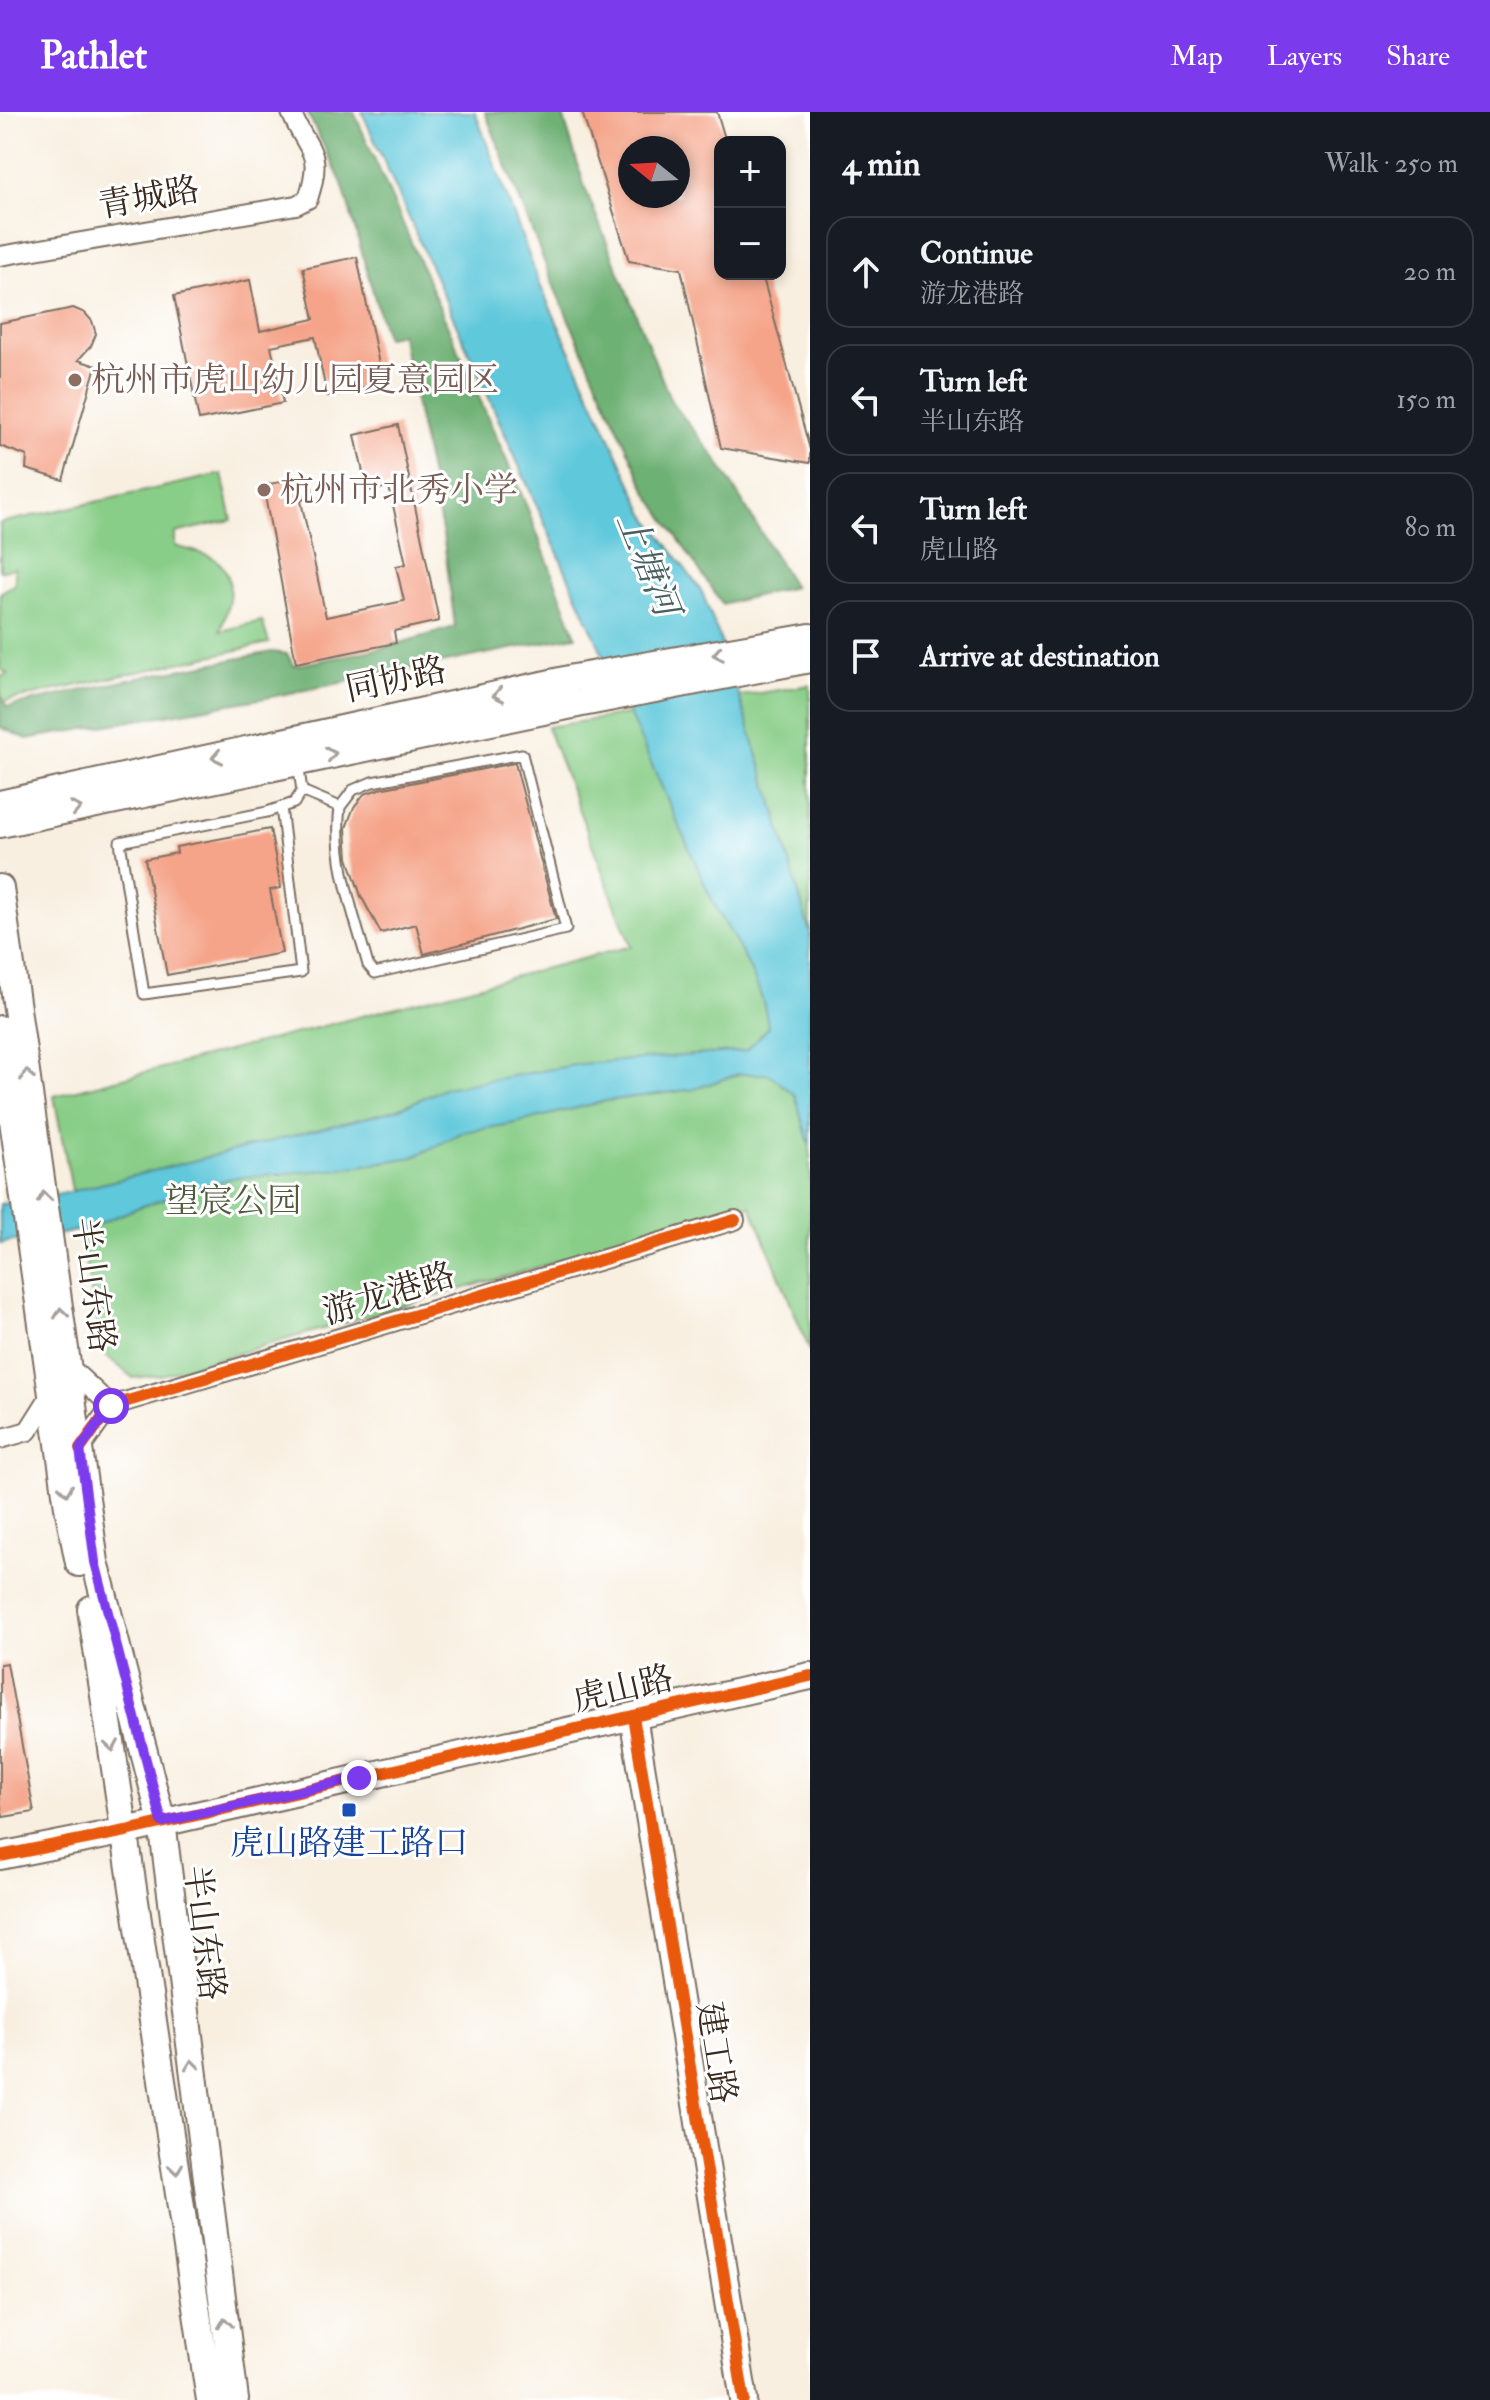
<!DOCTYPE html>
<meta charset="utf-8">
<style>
body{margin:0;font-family:"IM FELL Double Pica","Noto Serif SC",serif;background:#242831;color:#f1f3f6}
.controls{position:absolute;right:24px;top:24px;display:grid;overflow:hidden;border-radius:16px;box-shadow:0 4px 12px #0003}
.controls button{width:72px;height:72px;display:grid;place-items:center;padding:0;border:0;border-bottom:2px solid #363941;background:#171b24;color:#f1f3f6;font:40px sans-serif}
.compass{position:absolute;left:618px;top:24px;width:72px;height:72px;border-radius:50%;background:#171b24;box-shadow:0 4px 12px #0003;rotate:288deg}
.stop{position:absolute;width:24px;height:24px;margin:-18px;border:6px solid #7c3aed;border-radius:50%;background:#fff}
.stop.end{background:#7c3aed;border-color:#fff;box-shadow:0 2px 8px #0008}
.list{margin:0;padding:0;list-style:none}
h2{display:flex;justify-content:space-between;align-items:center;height:104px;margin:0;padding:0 32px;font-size:34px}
h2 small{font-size:26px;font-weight:400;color:#9ea1a6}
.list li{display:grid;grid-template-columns:52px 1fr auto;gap:24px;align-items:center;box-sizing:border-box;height:112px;margin:0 16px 16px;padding:0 16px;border:2px solid #363941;border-radius:24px}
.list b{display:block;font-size:30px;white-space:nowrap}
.list p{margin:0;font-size:26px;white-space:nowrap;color:#9ea1a6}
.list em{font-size:26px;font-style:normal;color:#9ea1a6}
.icon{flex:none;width:44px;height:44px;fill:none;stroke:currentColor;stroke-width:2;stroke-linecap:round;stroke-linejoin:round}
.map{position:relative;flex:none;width:810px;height:2288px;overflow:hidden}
header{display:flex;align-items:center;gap:48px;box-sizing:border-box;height:112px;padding:0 40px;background:#7c3aed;color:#fff}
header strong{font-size:38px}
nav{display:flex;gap:44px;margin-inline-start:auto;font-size:28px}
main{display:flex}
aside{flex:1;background:#171b24}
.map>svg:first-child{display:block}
</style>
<header>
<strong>Pathlet</strong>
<nav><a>Map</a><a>Layers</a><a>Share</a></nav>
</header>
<main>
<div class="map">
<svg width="810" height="2288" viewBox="0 0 810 2288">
<rect width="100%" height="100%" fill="#fff"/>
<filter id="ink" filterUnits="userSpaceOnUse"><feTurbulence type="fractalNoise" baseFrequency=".0125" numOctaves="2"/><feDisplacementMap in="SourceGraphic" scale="16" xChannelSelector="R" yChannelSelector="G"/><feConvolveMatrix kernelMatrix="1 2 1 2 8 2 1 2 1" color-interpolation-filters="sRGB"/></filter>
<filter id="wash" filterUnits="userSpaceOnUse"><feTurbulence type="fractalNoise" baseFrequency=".006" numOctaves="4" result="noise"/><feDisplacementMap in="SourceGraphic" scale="32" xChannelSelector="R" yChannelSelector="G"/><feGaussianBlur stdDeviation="1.8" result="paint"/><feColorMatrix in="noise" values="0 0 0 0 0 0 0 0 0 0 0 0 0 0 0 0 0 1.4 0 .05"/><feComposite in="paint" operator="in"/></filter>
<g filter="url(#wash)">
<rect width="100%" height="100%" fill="#f8efe0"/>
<path fill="#89ce88" stroke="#627c53" stroke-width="2" d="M222,362l10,46 -57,13v13c12,4 26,6 36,11 29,15 18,51 9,74l42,-10 7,22 -267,59 -2,-25 8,-3 -8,-5v-76l15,-9v-16l-15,3v-48z
M810,573v666l-59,-145 -589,169 -29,3 -30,-25 -49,-257 577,-150 -84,-219z"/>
<path fill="#6eb174" stroke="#546e49" stroke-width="2" d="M307,0h47l173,395 49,129 -311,62 -238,41 -27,-12v-34l7,14 139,-31 126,-24 15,2 7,12 89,-18 72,-21 -11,-87 -43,-206 -15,3 -44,-154z
M485,0h77l23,76 86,213 46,59 77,127 -72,17 -75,-112 -92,-203z"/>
<path fill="#5fc8db" stroke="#4d797c" stroke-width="2" d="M362,0h113l65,173 104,227 58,80 23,60 46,145 39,136v214l-15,-52 -26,-21h-31l-43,15 -89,12 -95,23 -48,8 -49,25 -74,12 -108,9 -93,29 -47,20 -30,7 -62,9v-39l33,-3 362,-91 51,-22 134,-24 165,-13 23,-23c-4,-46 -36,-90 -57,-130z"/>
<g id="blocks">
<path fill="#f5a489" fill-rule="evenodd" d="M582,0h135l9,30h-6v132h42l48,176v13l-89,-15 -40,-179 -52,-8zM630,36h48v48h-48z
M357,145l26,127 -56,12 -12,-59 -44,9 12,57 -84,17 -25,-124 76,-16 10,51 54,-12 -11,-51z
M73,196l12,5 7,8 4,13 -5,12 -13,14 18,6 -33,114 -37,-11 1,-13 -27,-10v-123z
M398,313l41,196 -45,10 2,12 -100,20 -33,-178 47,-8 3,17 -12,7 25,116 78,-16 -8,-35 10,-2 -17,-77 -22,4 -12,-56z
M515,651l41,156 -132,35 -8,-30 -35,9 -20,-37 -13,-38 -2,-30 8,-21 10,-13 15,-5z
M270,717l11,59 -11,2 12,63 -115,22 -22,-116 32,-6 -1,-6z
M7,1551l27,149 -31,5 -3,-16v-137z"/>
</g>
</g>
<g filter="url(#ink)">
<use href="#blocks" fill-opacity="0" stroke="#7d6f62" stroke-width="2"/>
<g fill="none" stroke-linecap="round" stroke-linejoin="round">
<defs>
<path id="lane" d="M302,679l38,16 13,-17 19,-8 150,-28 44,175 -191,44 -7,-8c-14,-51 -35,-104 -28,-158
M281,695l20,165 -157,22 -24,-152 147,-30 27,-9 8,-12 -4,-28"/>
<path id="street" d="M0,144l296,-51 12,-6c16,-50 0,-45 -17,-87
M68,1254l43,40
M0,1327l28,-8 24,-38
M80,1337l31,-43 624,-186"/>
<path id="secondary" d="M0,692l574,-126 236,-41
M0,712l582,-121 228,-44
M0,776l95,674 67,260 73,578
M0,917l68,478 11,56
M91,1497l119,791
M633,1604l111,684
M0,1744l126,-25 684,-155"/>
</defs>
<use href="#lane" stroke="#7d6f62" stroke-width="13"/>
<use href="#street" stroke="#7d6f62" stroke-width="22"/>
<use href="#secondary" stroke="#7d6f62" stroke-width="30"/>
<use href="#lane" stroke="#fff" stroke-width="9"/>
<use href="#street" stroke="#fff" stroke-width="18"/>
<use href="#secondary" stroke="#fff" stroke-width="26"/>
<defs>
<path id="cycleway" d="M80,1337l31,-43 624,-186
M633,1604l111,684
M0,1744l126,-25 684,-155"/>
</defs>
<use href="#cycleway" stroke="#fff" stroke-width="17"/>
<use href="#cycleway" stroke="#e8590c" stroke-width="12"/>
</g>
<defs><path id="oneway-chevron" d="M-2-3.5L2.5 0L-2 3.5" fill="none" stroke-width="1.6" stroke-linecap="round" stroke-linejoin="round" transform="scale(2)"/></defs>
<g stroke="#a79f9a">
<use href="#oneway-chevron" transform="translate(718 542) rotate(170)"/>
<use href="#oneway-chevron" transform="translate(498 583) rotate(168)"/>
<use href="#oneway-chevron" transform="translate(331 642) rotate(-12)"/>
<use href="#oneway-chevron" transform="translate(217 645) rotate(168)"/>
<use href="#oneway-chevron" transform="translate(76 696) rotate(-12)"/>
<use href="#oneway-chevron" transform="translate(27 963) rotate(-98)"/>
<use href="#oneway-chevron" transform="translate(44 1085) rotate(-98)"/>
<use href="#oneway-chevron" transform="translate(61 1201) rotate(-98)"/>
<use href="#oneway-chevron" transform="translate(66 1378) rotate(82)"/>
<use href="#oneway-chevron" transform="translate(112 1634) rotate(81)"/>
<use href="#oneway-chevron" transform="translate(192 1953) rotate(-97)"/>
<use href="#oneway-chevron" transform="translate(176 2057) rotate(82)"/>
<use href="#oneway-chevron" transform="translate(225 2211) rotate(-97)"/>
</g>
</g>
<g fill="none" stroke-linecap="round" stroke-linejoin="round" filter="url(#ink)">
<path stroke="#7c3aed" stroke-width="10" d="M111,1294l-31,43 15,113 67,260 197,-44"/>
</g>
<g fill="#8d6e63" stroke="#fff" stroke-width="3">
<circle cx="75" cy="268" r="8"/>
<circle cx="264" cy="378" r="8"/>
</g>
<rect fill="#1a4fb4" stroke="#fff" stroke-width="3" x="341" y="1690" width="16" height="16" rx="4"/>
<g text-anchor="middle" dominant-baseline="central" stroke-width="6" stroke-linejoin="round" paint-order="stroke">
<g font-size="34" fill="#3b2a1e" stroke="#fff">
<text transform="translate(149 86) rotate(-10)">青城路</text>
<text transform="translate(396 568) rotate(-12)">同协路</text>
<text transform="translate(93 1173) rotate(82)">半山东路</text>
<text transform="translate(389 1182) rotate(-17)">游龙港路</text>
<text transform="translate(623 1577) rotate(-13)">虎山路</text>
<text transform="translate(204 1821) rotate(83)">半山东路</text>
<text transform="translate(716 1941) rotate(81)">建工路</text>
</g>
<g font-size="34" fill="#785e54" stroke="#fff" text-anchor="start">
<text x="91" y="268">杭州市虎山幼儿园夏意园区</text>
<text x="280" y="378">杭州市北秀小学</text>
</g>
<g font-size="34" fill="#525b3e" stroke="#fff">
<text x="233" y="1089">望宸公园</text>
</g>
<g font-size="34" fill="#164399" stroke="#fff">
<text x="349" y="1731">虎山路建工路口</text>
</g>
<g font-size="36" font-style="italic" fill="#486160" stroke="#fff">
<text transform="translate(648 452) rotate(68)">上塘河</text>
</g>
</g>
</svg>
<div class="controls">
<button>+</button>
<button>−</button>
</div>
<svg class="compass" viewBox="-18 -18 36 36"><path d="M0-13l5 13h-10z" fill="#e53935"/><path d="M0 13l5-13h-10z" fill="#9ea1a6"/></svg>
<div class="stop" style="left:111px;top:1294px"></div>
<div class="stop end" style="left:359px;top:1666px"></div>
</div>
<aside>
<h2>4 min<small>Walk · 250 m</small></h2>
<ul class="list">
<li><svg class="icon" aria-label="ahead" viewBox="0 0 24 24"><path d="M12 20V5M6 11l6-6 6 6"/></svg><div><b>Continue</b><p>游龙港路</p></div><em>20 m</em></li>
<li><svg class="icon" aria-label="left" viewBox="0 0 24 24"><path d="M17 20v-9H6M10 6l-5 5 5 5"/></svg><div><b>Turn left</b><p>半山东路</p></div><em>150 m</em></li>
<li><svg class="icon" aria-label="left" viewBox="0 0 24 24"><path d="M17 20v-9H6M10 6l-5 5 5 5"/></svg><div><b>Turn left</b><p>虎山路</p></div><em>80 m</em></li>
<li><svg class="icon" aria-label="arrive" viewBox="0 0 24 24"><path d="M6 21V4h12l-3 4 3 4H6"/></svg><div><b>Arrive at destination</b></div></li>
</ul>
</aside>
</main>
